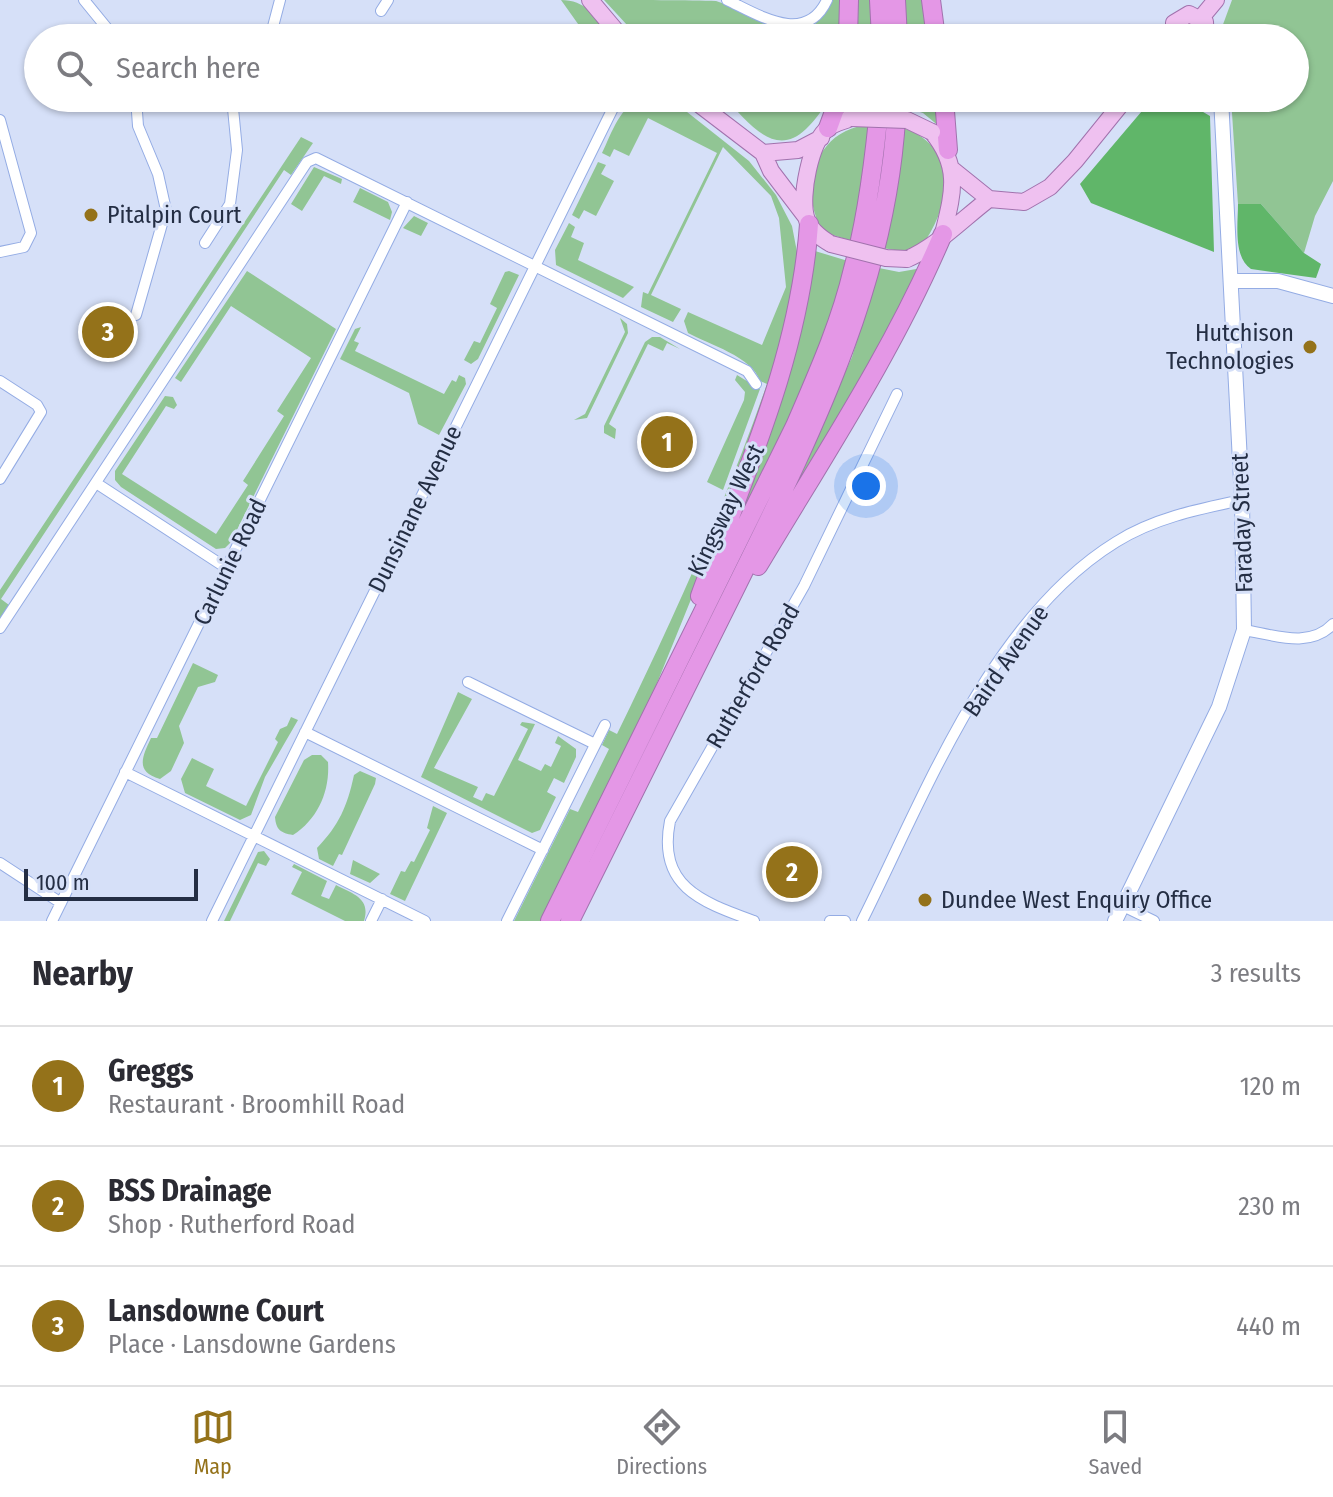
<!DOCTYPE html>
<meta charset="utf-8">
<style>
body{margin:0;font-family:"Fira Sans Condensed",sans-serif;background:#f2f2f3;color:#2b2b33}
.scale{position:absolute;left:24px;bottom:20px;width:174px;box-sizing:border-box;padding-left:8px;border:4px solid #242e44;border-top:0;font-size:22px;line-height:28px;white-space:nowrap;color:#242e44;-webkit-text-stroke:6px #d6e0f8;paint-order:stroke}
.you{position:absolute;left:866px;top:486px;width:28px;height:28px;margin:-20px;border:6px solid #fff;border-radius:50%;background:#1a73e8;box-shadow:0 0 0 12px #1a73e833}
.badge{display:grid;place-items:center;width:52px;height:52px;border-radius:50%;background:#94721a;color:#fff;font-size:26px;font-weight:700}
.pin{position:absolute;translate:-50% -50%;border:4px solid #fff;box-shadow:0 2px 8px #0006}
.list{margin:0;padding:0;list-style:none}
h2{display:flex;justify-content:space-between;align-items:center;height:104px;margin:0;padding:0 32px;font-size:34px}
h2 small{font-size:26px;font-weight:400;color:#7c7c81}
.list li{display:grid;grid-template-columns:52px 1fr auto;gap:24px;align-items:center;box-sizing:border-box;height:120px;padding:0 32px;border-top:2px solid #e1e1e2}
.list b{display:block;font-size:30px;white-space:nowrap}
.list p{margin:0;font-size:26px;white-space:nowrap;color:#7c7c81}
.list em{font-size:26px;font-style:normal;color:#7c7c81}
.icon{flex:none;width:44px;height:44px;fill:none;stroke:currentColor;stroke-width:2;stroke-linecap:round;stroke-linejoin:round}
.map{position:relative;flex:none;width:1333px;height:921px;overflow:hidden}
.search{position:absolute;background:#fff;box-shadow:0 2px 6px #0004;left:24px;right:24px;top:24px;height:88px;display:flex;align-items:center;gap:20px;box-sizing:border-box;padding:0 28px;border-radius:44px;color:#7c7c81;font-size:30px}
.sheet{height:464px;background:#fff}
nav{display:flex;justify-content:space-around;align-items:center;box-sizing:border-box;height:112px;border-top:2px solid #e1e1e2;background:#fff;font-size:22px;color:#7c7c81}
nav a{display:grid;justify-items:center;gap:4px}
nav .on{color:#94721a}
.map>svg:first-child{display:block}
</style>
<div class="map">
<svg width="1333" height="921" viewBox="0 0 1333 921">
<rect width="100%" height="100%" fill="#d6e0f8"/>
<path fill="#91c594" d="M561,0c23,0 39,16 47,38h-20z
M604,0c27,0 88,0 112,1 41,12 87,61 117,-1h10l-2,38h-202z
M855,0h18l2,38h-22z
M904,0h21l5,38h-24z
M1232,0h101v181l-18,35 -11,37 -43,-49h-23l-7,-106h64v-60h-77z
M644,98h15l23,10 67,53 27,34 16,31 5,26 4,3 -3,33 -61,198 -99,244 -95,191h-29l56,-112 8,3 31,-63 -7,-4 7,-15 8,4c56,-115 108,-229 150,-350l-7,-3c-7,-24 -52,-37 -72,-48l-4,-12 4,-9 74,33 24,-58 -7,-69 -8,-22 -48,-49 -72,148 30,14 -8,13 -32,-15 2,-15 5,2 69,-141 -69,-35 -19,38 -15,-7 -4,8 -8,-4c10,-20 18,-49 42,-55z
M724,98h109c-9,7 -16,21 -27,31 -33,32 -60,-11 -82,-31z
M904,98h33l3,29 -17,-14 -19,-6z
M871,125l-19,116 -29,-9c-26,-43 -7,-105 48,-107z
M903,128c57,18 48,81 17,120l-20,3 -17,-3z
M301,137l12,6 -22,32 -7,-5 -283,429 8,6 -9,13v-28z
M598,162l8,3 -5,9 13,7 -18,35 -12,-6 -5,9 -7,-4z
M314,167l28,12 -1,5 -17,-8 -22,35 -11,-7z
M360,188l28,14 4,10 -2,8 -37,-18z
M414,216l14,7 -7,13 -18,-8z
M569,223l6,4 -4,10 13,6 -6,17 56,27 -11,11 -67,-33 -1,-15z
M815,251l33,10 -25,85 -83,177 -5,-2 67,-198z
M879,268l20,4 23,-4 -117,209 -6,-3 53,-117z
M247,271l89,58 -105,213 -6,6 -9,1 -95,-62 -6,-7v-9l50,-75 8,1 4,8 -3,4 -8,-3 -44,68 94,60 32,-49 -5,-4 41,-65 -7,-5 34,-53 -80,-52 -50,76 -6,-4z
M509,271l10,4 -41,84 -7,5 -7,-4 10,-19 6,2 17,-35 -7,-4 15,-32z
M620,318l7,6 1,9 -41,85 -13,2 11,-6 40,-82z
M361,327l-7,14 5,2 -4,8 89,43 8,-14 4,2 3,-7 6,3 1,6 -27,51 -21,-11 -9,-31 -69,-34 15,-30z
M652,337h8l20,12 -13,-6 -4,8 -15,-7 -39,80 7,5 -1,10 -11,-6v-7l41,-84z
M737,375l23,14 -37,101 -16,-8 37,-82 1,-8 -10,-12z
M193,663l25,12 -3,7 -17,5 -19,39 5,17 -13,28 -11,8c-25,-7 -18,-22 -9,-41h6z
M458,692l14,7 -38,69 44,19 -5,10 9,4 4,-8 8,3 34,-67 -8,-4 2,-3 13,2 -17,36 23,11 4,-7 6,3 10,-21 -6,-3 3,-7 18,13v8l-12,26 -10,-5 -7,14 9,5 -16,33 -8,3 -111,-56z
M291,717l7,3 -33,57 -14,38 -11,5 -55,-27 -4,-14 11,-21 22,11 -8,17 40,20 32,-64 -3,-3 5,-10 7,-3z
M312,755h9l7,7c2,29 -10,57 -35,73 -12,-2 -17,-5 -18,-18l29,-57z
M360,771l16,7 -1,6 -33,71 -3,-1 -6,12 -14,-7 -2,-11c22,-23 30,-41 37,-73z
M433,806l14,7 -42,88 -15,-7 11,-23 4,1 6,-11 3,1 16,-32 -3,-2z
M264,851l6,8 -4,7 -8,-3 -28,58h-6l34,-69z
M353,860l27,14 -10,9 -20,-9z
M294,864l33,17 -6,15 8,3 7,-14c17,9 35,13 28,36h-19l-54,-27 11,-22 -10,-5z"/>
<path fill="#60b669" d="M1153,98h26l31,18 4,136 -123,-49 -11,-19z
M1238,204h23l43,49 17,11 -5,14 -65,-9c-18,-12 -13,-45 -13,-65z"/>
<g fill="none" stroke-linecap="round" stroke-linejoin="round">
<defs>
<path id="street" d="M84,0l31,38
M727,0c32,15 79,46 100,0
M381,11l7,-11
M270,38l10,-38
M136,98l2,28 20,48 8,36 -30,105
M0,120l31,113 -7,14 -24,5
M205,243l25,-39 7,-54 -5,-52
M0,381l37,24 4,7 -41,67
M96,483l132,86
M0,628l307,-466 9,-4 431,213 9,13
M1244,630c30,5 66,19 89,-6
M468,682l127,62
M305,732l238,118
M125,772l300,149
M0,863l61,40
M1123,906l31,15
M52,921l355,-719
M212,921l406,-823
M371,921l11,-22
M507,921l98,-196
M754,921c-52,-19 -97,-34 -84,-100l134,-235 93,-192
M830,921h15
M862,921c63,-126 129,-302 254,-379 38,-24 83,-33 126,-42"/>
<path id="secondary" d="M1231,281h47l55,15
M1115,921l104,-214 25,-77 -2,-130 -21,-402"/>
<path id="primary" d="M590,0l32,38
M1201,18l15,-18
M1175,38l-1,-15 15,-9 16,8 1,16
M691,98l72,55 8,18 35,46
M932,132c29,35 21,61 11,102
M763,153l35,-3 23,-12
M953,170l36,29 35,3 26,-15 25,-26 51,-63
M831,244c-10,-6 -22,-14 -25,-27 -6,-21 4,-75 22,-89 6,-5 17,-7 23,-10
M907,259c29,-12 57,-41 82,-60"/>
<path id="highway" d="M879,0l2,38
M896,0l2,38
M931,0l5,38
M848,38l1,-38
M944,98l4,52
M828,128l11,-30
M758,566c65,-109 136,-216 185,-332
M700,596c45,-122 100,-242 109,-372
M550,921l245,-495c22,-51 45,-102 58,-157 15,-55 22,-114 27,-171
M570,921c54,-109 108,-217 162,-326 78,-158 160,-317 165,-497"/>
</defs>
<use href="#street" stroke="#94ace4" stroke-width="12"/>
<use href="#secondary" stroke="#94ace4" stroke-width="16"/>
<use href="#primary" stroke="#a172ad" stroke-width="18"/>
<use href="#highway" stroke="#a172ad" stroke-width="20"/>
<use href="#street" stroke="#fff" stroke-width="10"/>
<use href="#secondary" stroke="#fff" stroke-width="14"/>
<use href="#primary" stroke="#efc1f0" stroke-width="16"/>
<use href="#highway" stroke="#e497e6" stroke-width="18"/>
<defs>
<path id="primary-bridge" d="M851,118l56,2 25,12
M831,244l55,14 21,1"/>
</defs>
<use href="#primary-bridge" stroke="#a172ad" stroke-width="18" stroke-linecap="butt"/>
<use href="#primary-bridge" stroke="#efc1f0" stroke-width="16"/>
</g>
<g fill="#94721a" stroke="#d6e0f8" stroke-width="3">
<circle cx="91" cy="215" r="8"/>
<circle cx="1310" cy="347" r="8"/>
<circle cx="925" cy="900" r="8"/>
</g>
<g text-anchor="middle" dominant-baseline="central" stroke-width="6" stroke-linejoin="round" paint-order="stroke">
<g font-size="24" fill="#242e44" stroke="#d6e0f8" text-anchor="start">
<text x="107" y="215">Pitalpin Court</text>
<text x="1294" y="333" text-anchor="end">Hutchison<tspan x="1294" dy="28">Technologies</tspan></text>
<text x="941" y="900">Dundee West Enquiry Office</text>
</g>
<g font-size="24" fill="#242e44" stroke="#d6e0f8">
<text transform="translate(415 509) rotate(-64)">Dunsinane Avenue</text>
<text transform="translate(726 510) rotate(-64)">Kingsway West</text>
<text transform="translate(1242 523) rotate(-92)">Faraday Street</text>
<text transform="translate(230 562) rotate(-64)">Carlunie Road</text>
<text transform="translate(1006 661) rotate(-55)">Baird Avenue</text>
<text transform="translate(753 676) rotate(-60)">Rutherford Road</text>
</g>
</g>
</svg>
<div class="scale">100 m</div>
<div class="you"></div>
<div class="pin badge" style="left:667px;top:442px">1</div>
<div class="pin badge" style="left:792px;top:872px">2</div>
<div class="pin badge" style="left:108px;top:332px">3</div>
<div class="search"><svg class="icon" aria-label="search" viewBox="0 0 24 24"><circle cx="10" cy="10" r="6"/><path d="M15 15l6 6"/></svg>Search here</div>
</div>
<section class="sheet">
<h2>Nearby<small>3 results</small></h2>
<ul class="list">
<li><span class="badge">1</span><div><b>Greggs</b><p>Restaurant · Broomhill Road</p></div><em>120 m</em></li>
<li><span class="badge">2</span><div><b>BSS Drainage</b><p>Shop · Rutherford Road</p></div><em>230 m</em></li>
<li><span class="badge">3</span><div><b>Lansdowne Court</b><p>Place · Lansdowne Gardens</p></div><em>440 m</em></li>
</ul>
</section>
<nav>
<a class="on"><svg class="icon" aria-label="map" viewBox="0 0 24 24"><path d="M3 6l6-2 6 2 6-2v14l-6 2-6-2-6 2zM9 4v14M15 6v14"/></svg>Map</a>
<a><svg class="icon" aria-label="directions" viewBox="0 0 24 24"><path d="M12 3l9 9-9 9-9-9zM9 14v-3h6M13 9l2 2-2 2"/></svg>Directions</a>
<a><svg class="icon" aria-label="saved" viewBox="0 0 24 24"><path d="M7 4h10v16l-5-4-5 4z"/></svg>Saved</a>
</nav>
